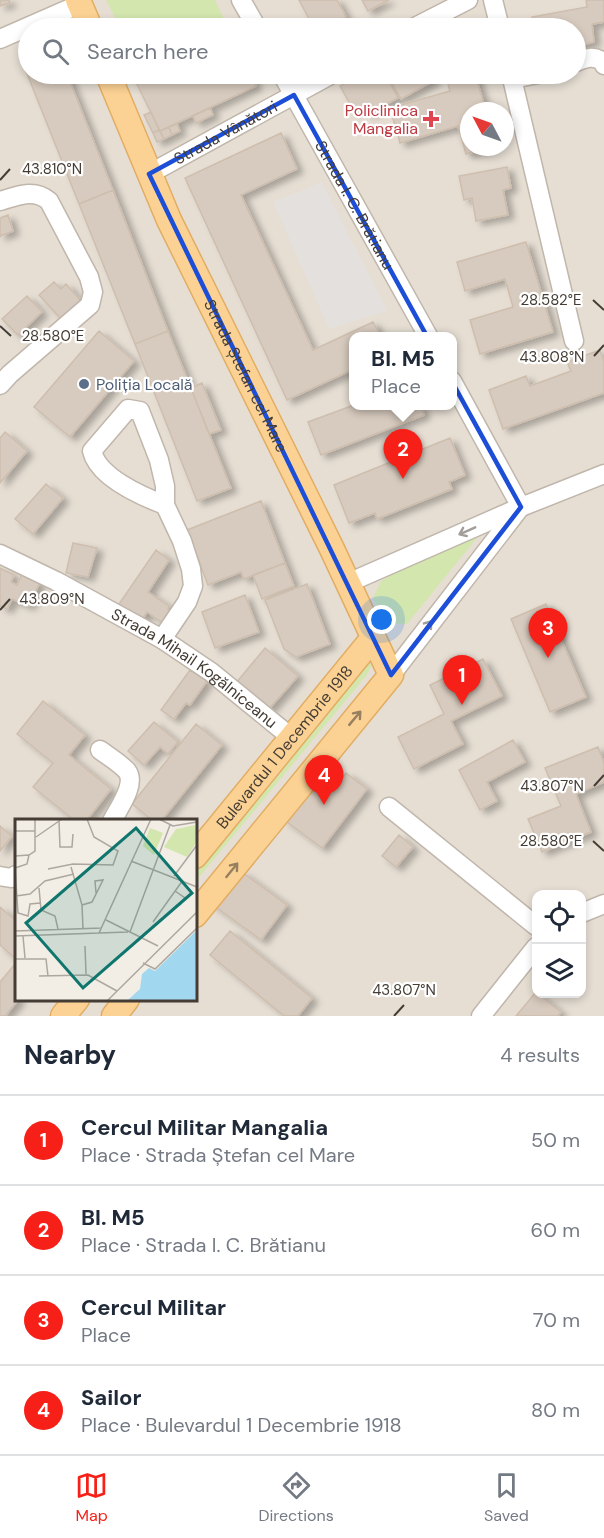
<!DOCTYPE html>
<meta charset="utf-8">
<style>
body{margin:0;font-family:"DM Sans",sans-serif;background:#f2f2f3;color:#1f2937}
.controls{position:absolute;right:18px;bottom:18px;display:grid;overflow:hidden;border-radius:12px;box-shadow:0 3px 9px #0003}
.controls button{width:54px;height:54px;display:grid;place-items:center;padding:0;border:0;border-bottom:2px solid #e0e1e3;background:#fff;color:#1f2937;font:30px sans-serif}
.compass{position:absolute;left:460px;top:102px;width:54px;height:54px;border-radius:50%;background:#fff;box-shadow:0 3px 9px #0003;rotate:311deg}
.you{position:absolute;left:382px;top:620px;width:21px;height:21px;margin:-15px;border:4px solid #fff;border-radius:50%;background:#1a73e8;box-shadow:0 0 0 9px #1a73e833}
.badge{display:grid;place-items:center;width:39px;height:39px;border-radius:50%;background:#f62018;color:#fff;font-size:20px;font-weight:700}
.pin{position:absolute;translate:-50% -50px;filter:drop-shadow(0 2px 3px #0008)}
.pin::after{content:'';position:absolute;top:32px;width:21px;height:18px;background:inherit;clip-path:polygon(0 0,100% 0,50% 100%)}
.popup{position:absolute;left:349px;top:332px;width:108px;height:78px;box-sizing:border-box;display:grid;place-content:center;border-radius:12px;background:#fff;filter:drop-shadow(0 2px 4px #0005);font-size:20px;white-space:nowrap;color:#747a83}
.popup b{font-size:22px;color:#1f2937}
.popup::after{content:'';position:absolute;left:50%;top:100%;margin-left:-12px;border:12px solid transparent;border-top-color:#fff}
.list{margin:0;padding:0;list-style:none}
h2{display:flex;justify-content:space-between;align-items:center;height:78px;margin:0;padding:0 24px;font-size:26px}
h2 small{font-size:20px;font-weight:400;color:#747a83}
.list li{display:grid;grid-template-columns:39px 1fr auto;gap:18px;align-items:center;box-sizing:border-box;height:90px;padding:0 24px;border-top:2px solid #e0e1e3}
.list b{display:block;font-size:22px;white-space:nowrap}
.list p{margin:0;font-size:20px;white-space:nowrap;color:#747a83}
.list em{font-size:20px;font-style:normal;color:#747a83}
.icon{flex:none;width:33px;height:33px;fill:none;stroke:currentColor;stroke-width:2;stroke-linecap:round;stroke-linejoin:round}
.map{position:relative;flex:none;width:604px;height:1016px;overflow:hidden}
.search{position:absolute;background:#fff;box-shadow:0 3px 9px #0003;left:18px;right:18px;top:18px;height:66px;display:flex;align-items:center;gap:15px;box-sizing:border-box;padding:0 21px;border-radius:33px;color:#747a83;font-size:22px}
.sheet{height:438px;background:#fff}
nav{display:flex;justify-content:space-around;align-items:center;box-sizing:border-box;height:84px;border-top:2px solid #e0e1e3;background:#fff;font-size:16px;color:#747a83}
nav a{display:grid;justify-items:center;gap:3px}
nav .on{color:#f62018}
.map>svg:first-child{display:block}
</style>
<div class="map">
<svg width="604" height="1016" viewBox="0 0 604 1016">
<defs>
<filter id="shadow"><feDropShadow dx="6" dy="4" stdDeviation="3" flood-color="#0004"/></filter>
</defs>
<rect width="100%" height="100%" fill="#f2ede5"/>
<path fill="#e6ded3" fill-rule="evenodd" d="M0,0h604v1016h-604zM28,28h548v46h-548zM469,111h36v36h-36zM354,336h98v70h-98zM16,821h179v178h-179zM536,894h46v99h-46z"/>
<path fill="#d3e6ae" d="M106,0h109l12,26 -4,2h-103z
M474,536l3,1 -1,2 -69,85c-21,1 -27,-7 -34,-26l8,-17 20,-12z
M363,658l9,7 -6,11 -171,206v-22z"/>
<path fill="#e3e0dd" d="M322,182l65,129 -58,18 -56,-127z"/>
<path fill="#d7cabe" stroke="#cebeae" stroke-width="1.5" filter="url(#shadow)" d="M0,0h9l1,3 -10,3z
M299,0h38l9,17 -21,11h-11z
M362,0h27l-21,11z
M586,0h18v22l-12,2 2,18 -18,5v-19h-41l-3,-11 55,-10z
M28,58v16h39l46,116 -34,14 -57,-143z
M132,74h47l4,7 16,-7h51l6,12 -96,45z
M363,74h22l13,24 -30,16 -4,-8 -10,5 -14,-25z
M387,74h44l4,6 -34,19z
M445,74h30l11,37h-17v36h22l-25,7 -8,-28 -58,17 -10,-35 60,-17z
M210,108l3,7 -17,8 -3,-7z
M151,112l8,18 -6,3 -9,-18z
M177,124l3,7 -8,4 -3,-8z
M169,127l3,8 -8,4 -4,-8z
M159,130l5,9 -7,3 -4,-9z
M281,133l16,36 -56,26 72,155 60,-28 7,14h-26v33l-67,31 -102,-222z
M507,167l4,21 -8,2 5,25 -32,6 -4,-23 -8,2 -5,-24z
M113,190l55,141 -33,13 -56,-140z
M8,215l5,16 -13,5v2v-20z
M526,242l27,90 -73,22 -10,-34 43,-13 -8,-28 -40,12 -8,-29z
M54,282l7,7 5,-5 15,17 -20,18 -22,-24z
M27,296l15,16 -24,23 -16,-16z
M99,331l35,30 -64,76 -36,-30z
M168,331l63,157 -34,13 -62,-157z
M600,350l4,12v31l-101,36 -14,-39 37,-14 4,10 41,-15 -4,-9z
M202,383l19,47 -12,4 -18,-46z
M354,405l67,1 3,9 -103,40 -13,-33z
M5,432l22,19 -27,32v-45z
M450,438l15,37 -16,7 3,7 -75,30 -2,-6 -26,10 -15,-38z
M46,484l17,14 -30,36 -18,-15z
M261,501l24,62 -41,16 -3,-7 -33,13 -21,-55z
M73,543l24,5 -9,29 -22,-4z
M156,550l13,10 -21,32 21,14 -1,3 7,5 -8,12 -20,-14 -5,8 -23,-16z
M285,563l9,23 -32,13 -9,-24z
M0,568l14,7 -3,7 6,3 5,-11 18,8 -11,24 -17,-7 -5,10 -7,-3z
M307,584l23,60 -34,13 -12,-8 -19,-49z
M245,595l14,37 -44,16 -13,-36z
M546,604l40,93 -36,15 -39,-93z
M265,648l33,28 -30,34 -32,-27z
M483,659l19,37 -51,25 12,23 -49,25 -16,-32 46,-23 -14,-29z
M190,670l17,11 -17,24 -4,-2 -12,16 -13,-9z
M43,701l42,34 -16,20 42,34 -25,32h-11l-42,-34 20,-24 -36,-29z
M154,722l24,20 -10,12 -8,-7 -16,18 -16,-14z
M196,724l26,21 -61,76h-8l-21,-17z
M513,740l12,22 -38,20 10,19 -17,9 -21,-40z
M598,747l6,16v19l-28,12 15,38 -49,20 -14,-33 33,-13 -16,-38z
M346,773l21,16 -45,59 -39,-29 31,-42 19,14z
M0,826l12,10 -12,15z
M399,835l14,12 -17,20 -14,-11z
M242,872l45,33 -26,35 -51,-37z
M0,907l16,14v38l-16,-14z
M230,931l82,67 -14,18h-14l-74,-61z
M15,964l1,35h3l-14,17h-5v-34z
M536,992l25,20 -3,4h-42z"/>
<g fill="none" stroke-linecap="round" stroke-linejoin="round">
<defs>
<g id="minor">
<path d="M241,0l16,28"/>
<path d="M493,0l7,28"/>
<path d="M413,28l55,-28"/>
<path d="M0,39l80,-35"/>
<path d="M576,62c10,-4 18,-7 27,0l1,3"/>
<path id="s1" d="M282,74l146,262"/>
<path d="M511,74l63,267"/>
<path d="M512,79l26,-5"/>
<path id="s2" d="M149,174l183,-100"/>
<path d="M0,201c17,-5 34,-13 49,0l40,76 4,15 -3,13 -80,69 -10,11"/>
<path d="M452,381l69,126"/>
<path id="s3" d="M0,554l56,27 106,58 49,33 81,66"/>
<path d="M348,583l173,-76 83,-33"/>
<path d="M162,639l25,-37 6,-16 -2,-17 -9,-28 -17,-36v-19l-6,-26 -19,-49 -12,-2 -36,42c6,26 49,45 73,54"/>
<path d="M391,675l128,-166"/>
<path d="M100,750c8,6 20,13 27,21 10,13 -9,38 -15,50"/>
<path d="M389,807l147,119"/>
<path d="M0,876l11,2 5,-3"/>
<path d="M582,913l22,-9"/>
<path d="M481,1016l55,-69"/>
</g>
<g id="major">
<path d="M78,0l12,28"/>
<path id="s4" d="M108,74l61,146 163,329 59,126 -196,240"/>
<path id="s5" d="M195,856l178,-218"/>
<path d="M63,1016l14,-17"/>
<path d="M114,1016l13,-17"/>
</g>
</defs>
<use href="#minor" stroke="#c0b6ab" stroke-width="21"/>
<use href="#major" stroke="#e1ad64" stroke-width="27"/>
<use href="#minor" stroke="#fff" stroke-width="18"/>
<use href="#major" stroke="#fcd294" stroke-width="24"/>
</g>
<defs><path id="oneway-shaft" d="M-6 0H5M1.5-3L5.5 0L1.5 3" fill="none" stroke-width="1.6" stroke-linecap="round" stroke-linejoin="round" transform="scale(1.5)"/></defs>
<g stroke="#a29e9a">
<use href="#oneway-shaft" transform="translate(467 531) rotate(156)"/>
<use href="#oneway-shaft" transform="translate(426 628) rotate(-52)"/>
</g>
<g stroke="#978060">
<use href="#oneway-shaft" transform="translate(355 718) rotate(-50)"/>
<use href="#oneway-shaft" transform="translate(232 870) rotate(-51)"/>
</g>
<path fill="none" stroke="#1d4ed8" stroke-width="4.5" stroke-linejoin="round" d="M294,95l227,412 -130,168 -242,-501z"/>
<path fill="none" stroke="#453d35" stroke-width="2" d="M0,180l10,-11M593,300l11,10M0,326l11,10M594,356l10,-11M0,610l10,-11M594,786l10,-11M593,841l11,10M394,1016l10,-11"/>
<path fill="#e0444e" stroke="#fff" stroke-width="2" d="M428 110h6v6h6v6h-6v6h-6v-6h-6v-6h6z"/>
<circle fill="#5c6f8a" stroke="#fff" stroke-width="2" cx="84" cy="384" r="6"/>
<g text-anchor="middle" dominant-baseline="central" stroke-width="4.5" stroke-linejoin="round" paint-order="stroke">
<g font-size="16" fill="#be3a42" stroke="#fff" text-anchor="end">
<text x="418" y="110">Policlinica<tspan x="418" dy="18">Mangalia</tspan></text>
</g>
<g font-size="16" fill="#453d35" stroke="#fff">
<text stroke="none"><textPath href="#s2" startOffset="87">Strada Vânători</textPath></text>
<text stroke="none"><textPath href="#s1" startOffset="150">Strada I. C. Brătianu</textPath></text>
<text stroke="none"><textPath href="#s4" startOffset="332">Strada Ștefan cel Mare</textPath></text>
<text stroke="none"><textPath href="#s3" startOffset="226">Strada Mihail Kogălniceanu</textPath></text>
<text stroke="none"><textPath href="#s5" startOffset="141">Bulevardul 1 Decembrie 1918</textPath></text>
</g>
<g font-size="16" fill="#4e5e75" stroke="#fff" text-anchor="start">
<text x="96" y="384">Poliția Locală</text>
</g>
</g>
<g transform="translate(15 819)">
<rect width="182" height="182" fill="#f2ede5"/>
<path d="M181,6v18l-9,14 -23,-10 12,-18zM135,9l13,5 -9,22 -11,-9z" fill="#d3e6ae"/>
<path d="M181,112v69h-68l12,-11 2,-15 7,-6 6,3z" fill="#a2d8ef"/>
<path fill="none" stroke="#ada79f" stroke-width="1.5" d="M144,0l14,7 24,-4M44,2l1,26h12l1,-13M0,12h20M21,18l26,-18M14,36l-2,9 -12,4 3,45 10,3 2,-12 10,-1M0,37l14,-1 6,-4v-32M116,42l66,26M56,48l11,38 1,24M33,50l25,-5 40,1 5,-14 -24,-14 -7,-18M159,57l23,-31M24,69l2,22 14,6 3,13M160,72l10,7 -5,7M1,77l14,-2 15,-13 29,-7M67,86l10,-3 11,-22 -8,1 1,12M91,101l52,26M138,103l30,-42M0,112l87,-3M115,113l40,-107M84,114l29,-1M0,117l84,-3 52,-114M8,117l2,22M70,127l1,28M0,140h31l2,17M128,144l12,6 42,-41M24,157l49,-1 29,16M93,181l89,-88"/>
<path fill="#0f766e" fill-opacity="0.15" stroke="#0f766e" stroke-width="3" d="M121,9l56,65 -109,95 -57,-65z"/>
<rect width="182" height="182" fill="none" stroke="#453d35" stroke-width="3"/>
</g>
<g font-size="15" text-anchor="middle" fill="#453d35" stroke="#fff" stroke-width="4.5" stroke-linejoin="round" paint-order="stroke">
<text x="52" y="174">43.810°N</text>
<text x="551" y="305">28.582°E</text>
<text x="53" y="341">28.580°E</text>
<text x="552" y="362">43.808°N</text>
<text x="52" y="604">43.809°N</text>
<text x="552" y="791">43.807°N</text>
<text x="551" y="846">28.580°E</text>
<text x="404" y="995">43.807°N</text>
</g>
</svg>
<div class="controls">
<button><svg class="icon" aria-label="locate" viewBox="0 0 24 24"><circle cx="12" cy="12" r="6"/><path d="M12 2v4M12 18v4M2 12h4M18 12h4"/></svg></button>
<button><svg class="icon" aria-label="layers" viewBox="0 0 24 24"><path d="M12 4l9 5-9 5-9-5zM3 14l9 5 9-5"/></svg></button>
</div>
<svg class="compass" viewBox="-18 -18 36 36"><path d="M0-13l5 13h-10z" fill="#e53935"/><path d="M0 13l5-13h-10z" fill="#747a83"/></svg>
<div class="you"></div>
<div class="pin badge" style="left:462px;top:705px">1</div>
<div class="pin badge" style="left:403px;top:479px">2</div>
<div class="popup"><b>Bl. M5</b>Place</div>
<div class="pin badge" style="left:548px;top:658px">3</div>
<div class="pin badge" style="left:324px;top:805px">4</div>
<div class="search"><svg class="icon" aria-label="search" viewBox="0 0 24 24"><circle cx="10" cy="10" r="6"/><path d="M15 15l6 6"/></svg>Search here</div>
</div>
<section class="sheet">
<h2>Nearby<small>4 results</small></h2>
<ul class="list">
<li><span class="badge">1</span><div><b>Cercul Militar Mangalia</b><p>Place · Strada Ștefan cel Mare</p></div><em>50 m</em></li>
<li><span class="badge">2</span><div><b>Bl. M5</b><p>Place · Strada I. C. Brătianu</p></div><em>60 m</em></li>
<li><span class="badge">3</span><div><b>Cercul Militar</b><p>Place</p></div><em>70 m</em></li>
<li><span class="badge">4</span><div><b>Sailor</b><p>Place · Bulevardul 1 Decembrie 1918</p></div><em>80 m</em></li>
</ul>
</section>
<nav>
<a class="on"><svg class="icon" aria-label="map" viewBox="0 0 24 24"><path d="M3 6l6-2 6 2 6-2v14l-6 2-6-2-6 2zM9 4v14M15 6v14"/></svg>Map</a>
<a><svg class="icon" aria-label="directions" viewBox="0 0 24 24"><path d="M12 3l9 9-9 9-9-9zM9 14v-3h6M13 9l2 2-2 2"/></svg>Directions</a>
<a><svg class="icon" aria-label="saved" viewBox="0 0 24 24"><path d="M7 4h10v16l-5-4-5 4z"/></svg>Saved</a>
</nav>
